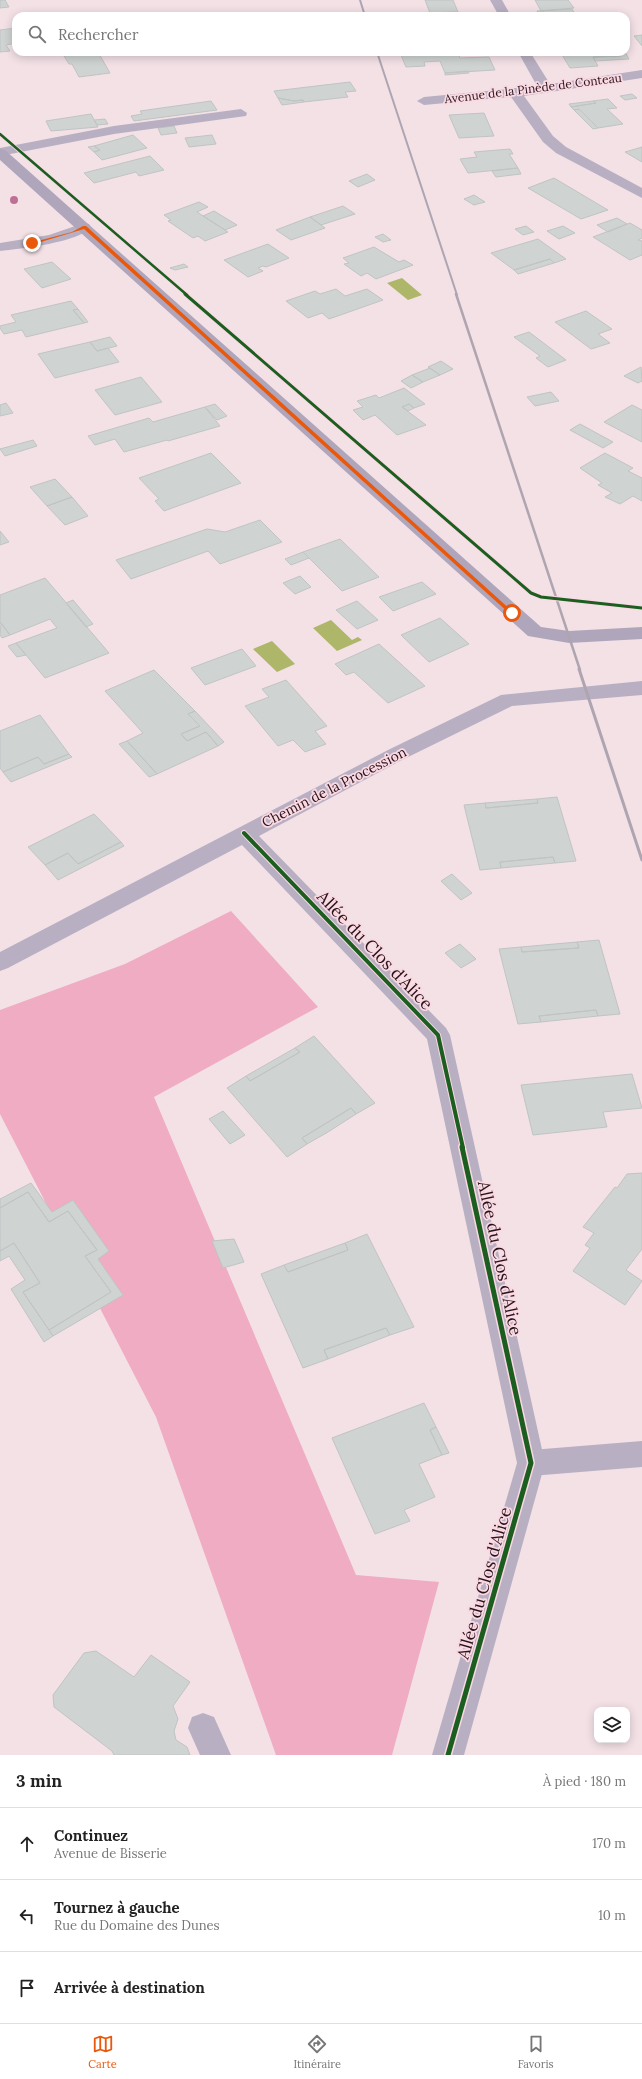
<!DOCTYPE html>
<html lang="fr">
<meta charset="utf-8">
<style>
body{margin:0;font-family:Lora,serif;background:#f6f6f6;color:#222}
.controls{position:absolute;right:12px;bottom:12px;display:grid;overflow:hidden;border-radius:8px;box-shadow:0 2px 10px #0003}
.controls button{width:36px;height:36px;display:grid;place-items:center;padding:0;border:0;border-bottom:1px solid #e0e0e0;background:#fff;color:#222;font:20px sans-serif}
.stop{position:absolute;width:12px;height:12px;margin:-9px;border:3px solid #ea580c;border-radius:50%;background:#fff}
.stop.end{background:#ea580c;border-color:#fff;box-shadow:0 1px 4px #0008}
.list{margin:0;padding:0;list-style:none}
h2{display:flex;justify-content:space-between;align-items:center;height:52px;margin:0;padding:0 16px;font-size:17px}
h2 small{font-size:13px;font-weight:400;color:#767676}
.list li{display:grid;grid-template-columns:26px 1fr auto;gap:12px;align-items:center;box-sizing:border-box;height:72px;padding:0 16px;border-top:1px solid #e0e0e0}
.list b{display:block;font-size:15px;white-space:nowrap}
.list p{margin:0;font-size:13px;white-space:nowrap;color:#767676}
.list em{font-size:13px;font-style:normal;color:#767676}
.icon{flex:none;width:22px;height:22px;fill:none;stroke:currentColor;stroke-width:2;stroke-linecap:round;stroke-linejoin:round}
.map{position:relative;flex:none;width:642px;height:1755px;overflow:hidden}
.search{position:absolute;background:#fff;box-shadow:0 2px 10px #0003;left:12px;right:12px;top:12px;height:44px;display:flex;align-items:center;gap:10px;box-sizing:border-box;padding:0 14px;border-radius:12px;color:#767676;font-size:15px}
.sheet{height:268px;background:#fff}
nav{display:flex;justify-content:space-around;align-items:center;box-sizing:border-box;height:56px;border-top:1px solid #e0e0e0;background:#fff;font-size:11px;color:#767676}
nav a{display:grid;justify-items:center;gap:2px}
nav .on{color:#ea580c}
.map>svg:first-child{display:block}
</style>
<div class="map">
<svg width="642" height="1755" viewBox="0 0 642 1755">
<rect width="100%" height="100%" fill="#f3e1e6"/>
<path fill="#efacc3" d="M231,911l87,96 -164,90 202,478 83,7 -47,173h-116l-120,-338 -156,-303v-104l125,-46z"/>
<path fill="#aeb669" d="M402,278l20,17 -14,5 -21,-17z
M331,620l21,20 6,-3 4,3 -25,11 -24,-23z
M272,641l23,23 -18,8 -24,-23z"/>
<path fill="#cfd3d2" stroke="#c0c4c3" d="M0,0h5l4,7 -9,1z
M425,0h28l5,12 -28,1z
M535,0h33l6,8 -33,3z
M572,9l4,7h-36l-3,-5z
M16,28v15l-10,2 4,6 -10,1v-22z
M642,35v11l-8,-10z
M91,52h7l12,21 -31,4 -7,-13h-3l-5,-8z
M619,52h6l4,7 -34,2 -2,-4 28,-1z
M619,52l2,4 -28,1 5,9 -28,2 -9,-15z
M458,53l2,5 29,-1 6,13 -50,3 -5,-12 -16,1 1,4 -19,1 -5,-12z
M468,71l1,2 -24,2v-2z
M350,82l6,9 -11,1 3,5 -44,5 -1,-2 -9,1 -16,-3 -4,-7z
M632,94l5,4 -12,2 -5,-4z
M278,98l16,3 9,-1 1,2 -22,3z
M608,99l9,9 -10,1 16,15 -25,4 -19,-19 -5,1 -3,-3 25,-4 -3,-2z
M211,101l6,9 -83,11 -3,-5 11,-2 -2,-3z
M593,101l3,2 -25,4 -2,-3z
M579,109l19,19 -5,1 -19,-19z
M484,113l10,23 -35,2 -10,-23z
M91,114l7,13 -47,4 -5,-10z
M105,119l3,5 -11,1 -3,-5z
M174,126l3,7 -16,2 -3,-7z
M133,135l14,13 -45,12 -8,-8 6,-2 -6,-4z
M212,135l4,9 -27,3 -4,-9z
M94,146l6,4 -6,2 -6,-5z
M642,147v15l-17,-10z
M510,149l3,5h-4l9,14 -50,5 -8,-14 17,-2 -3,-5z
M150,156l14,14 -25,6 -3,-4 -42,11 -10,-10z
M518,168l3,6 -25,3 -4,-6z
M367,174l8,6 -17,7 -9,-6z
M554,178l54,32 -27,9 -53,-31z
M474,195l11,7 -11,3 -10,-6z
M199,202l9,5 -11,5 31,20 -23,9 -7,-5 -5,2 -25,-17 3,-1 -7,-5z
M343,206l12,8 -34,11 -11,-8z
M214,211l23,14 -12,5 -22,-14z
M310,217l15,11 -34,12 -15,-10z
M617,218l10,6 -19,8 -11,-7z
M630,223l12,7v8l-4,2 4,1v14l-12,5 -37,-23z
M526,226l8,6 -11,3 -8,-6z
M563,226l12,7 -16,6 -12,-8z
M383,234l8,6 -8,2 -8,-5z
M538,239l28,20 -12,4 -4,-4 -36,11 -23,-17z
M268,244l21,14 -23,9 -3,-1 -5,2 5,3 -15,6 -24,-17z
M374,247l25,15 5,-2 9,5 -37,14 -9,-6 -6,3 -17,-12 5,-1 -6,-5z
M550,259l4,4 -36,11 -4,-4z
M52,262l19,17 -29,9 -18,-19z
M184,264l4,3 -13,3 -5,-2z
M336,289l9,7 22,-7 16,11 -54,19 -7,-6 -14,5 -22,-17 29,-10 5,3z
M71,301l7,8 -5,1 11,13 -58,14 -4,-7 -18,4 -4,-6v-2l16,-4 -5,-7z
M78,309l10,13 -4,1 -11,-13z
M586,311l26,18 -14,5 12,9 -19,6 -36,-27z
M529,332l37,28 -18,7 -12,-9 4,-2 -26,-19z
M110,337l7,9 -20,5 -7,-9z
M90,342l7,9 11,-3 11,14 -64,16 -17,-24z
M441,361l12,8 -13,6 -12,-8z
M641,367l1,14 -4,2 -14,-7z
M430,368l10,7 -17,7 -11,-7z
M412,375l11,7 -12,6 -10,-7z
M141,377l21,25 -47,13 -20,-25z
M404,388l21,16 -11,4 -5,-4 -7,3 24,18 -29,10 -22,-20 -12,5 -10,-10 10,-3 -6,-6 19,-6 3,3z
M551,392l8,9 -24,5 -8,-9z
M6,403l7,10 -13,3v-11z
M215,404l12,12 -10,4 -12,-13z
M409,404l5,4 -6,3 -6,-4z
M632,405l10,5v32l-38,-20z
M205,407l15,19 -52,15 -1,-1 -43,12 -9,-13 -20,6 -7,-9 61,-18 4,4z
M580,424l33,18 -10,6 -33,-18z
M33,440l4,6 -32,10 -5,-7z
M211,453l30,30 -77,28 -9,-10 4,-2 -20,-21z
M605,453l28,15 -5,3 14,7v23l-9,-5 -13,8 -15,-7 7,-4 -14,-8 4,-2 -22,-15z
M55,479l17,18 -25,9 -17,-19z
M72,497l16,19 -23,9 -18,-19z
M260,520l22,22 -62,22 -12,-13 -77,28 -15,-19 91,-31 18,3z
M0,531l9,11 -9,3z
M340,539l39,38 -37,14 -39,-39z
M303,552l6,6 -18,7 -6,-6z
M300,576l11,11 -16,7 -12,-11z
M45,578l64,75 -64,25 -29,-35 41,-15 -7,-9 -40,16 -10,-13v-27z
M422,582l14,12 -43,17 -14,-14z
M73,600l20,24 -7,3 -20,-24z
M357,601l21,19 -21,9 -21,-19z
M440,618l29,26 -40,18 -28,-27z
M1,623l9,12 -8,3 -2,-3z
M16,643l10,12 -9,2 -9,-11z
M379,644l46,42 -37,17 -34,-31 -8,3 -11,-11z
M242,649l14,17 -51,19 -14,-17z
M154,670l41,41 -7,3 12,12 -19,8 6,7 19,-9 12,14 -61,28 -30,-33 16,-8 -38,-42z
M286,680l41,46 -12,5 11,13 -21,8 -12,-12 -15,6 -33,-40 24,-9 -7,-8z
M195,711l29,31 -6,4 -12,-14 -19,9 -6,-7 19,-8 -12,-12z
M40,715l29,39 -25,10 -6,-7 -35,15 -3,-4v-37z
M127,741l30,33 -8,3 -30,-33z
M69,754l3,3 -61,25 -8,-10 35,-15 6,7z
M557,797l19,64 -21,2 -2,-6 -53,5 1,6 -21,2 -16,-65 21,-2 1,5 52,-5 -1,-4z
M537,799l1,4 -52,5 -1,-5z
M94,814l27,28 -43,22 -10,-11 -23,12 -17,-18z
M121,842l3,4 -66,34 -13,-15 23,-12 10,11z
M553,857l2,6 -54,5 -1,-6z
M452,874l20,19 -11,7 -20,-19z
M599,940l21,74 -22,2 -2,-6 -57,6 2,6 -23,2 -19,-75 22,-2 1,5 57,-4 -2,-6z
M577,942l2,6 -57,4 -1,-5z
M460,944l16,15 -15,9 -16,-15z
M596,1010l2,6 -57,6 -2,-6z
M314,1036l61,67 -19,11 -5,-6 -49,30 5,6 -20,13 -60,-69 19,-12 4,5 50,-29 -5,-4z
M295,1048l5,4 -50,29 -4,-5z
M632,1074l10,34 -39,4 4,15 -74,8 -12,-50z
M351,1108l5,6 -28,18 -21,12 -5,-6z
M223,1111l22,24 -15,9 -21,-25z
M642,1173v76l-16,21 16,11 -17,24 -52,-34 17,-23 -5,-3 9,-12 -11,-6 32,-40 2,1 10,-14z
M31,1183l21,29 21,-12 36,51 -11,8 25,36 -70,41 -4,-6 62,-38 -26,-36 12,-6 -29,-39 -19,11 -21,-30 -28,16v-9z
M28,1192l21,30 19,-11 29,39 -12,6 26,36 -62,38 -26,-38 17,-9 -26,-40 -14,8v-43z
M367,1234l47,93 -24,8 -4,-7 -62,22 4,9 -25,9 -42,-94 23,-9 4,7 60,-22 -3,-7z
M234,1239l10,23 -21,6 -11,-27z
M14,1243l26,40 -17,9 30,44 -9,6 -33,-53 14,-9 -16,-24 -9,5v-10z
M345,1243l3,7 -60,22 -4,-7z
M386,1328l4,7 -62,24 -4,-9z
M424,1403l12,24 -6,3 12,25 -23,9 16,33 -31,13 6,11 -35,13 -43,-96z
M436,1427l13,26 -7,2 -12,-25z
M96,1651l38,26 17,-22 39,27 -17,24 5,13 -4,12 2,9 11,7 3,8h-76l-2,-4 -58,-44 -1,-12 31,-42z"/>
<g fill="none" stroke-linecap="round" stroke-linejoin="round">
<path fill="#b8b0c2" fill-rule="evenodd" d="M241,109l6,4 -1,3 -132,18 -114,22v-8l114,-22z
M642,1441v26l-111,9 -10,-4 -4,-9 4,-9 10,-4z
M203,1713l11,4 17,38h-31l-12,-27 4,-11z"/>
<path fill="#b8b0c2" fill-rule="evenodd" d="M490,0h12l9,16h-12z
M518,52h12l20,32 92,-14v8l-118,18 29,40 13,11 76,41v10l-86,-45 -13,-11 -32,-45 -87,8 -7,-4 7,-4 113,-11z
M84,223l5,1 2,3c-10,15 -72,22 -91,24v-8l49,-8z
M642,681v14l-130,11 -110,54 -143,76 187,192 4,7 95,428 -81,292h-32l85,-292 -90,-424 -185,-194 -234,123 -8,3v-19l388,-202 113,-55z"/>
<path fill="#afa6bc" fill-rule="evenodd" d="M0,149l5,1 536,477 28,4 73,-4v12l-73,4 -41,-7 -528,-476z"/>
<path stroke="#afa5b0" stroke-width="2" d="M360,0l5,16
M377,52l80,243"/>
<path stroke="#afa5b0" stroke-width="2.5" d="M456,294l124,376"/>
<path stroke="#afa5b0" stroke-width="3" d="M579,669l63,191"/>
<defs>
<path id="cycleway-far3" d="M0,134l187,161"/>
<path id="cycleway-far2" d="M185,294l346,299 10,4 101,11"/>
<path id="cycleway-far1" d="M244,833l194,202 25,113"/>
<path id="cycleway" d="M448,1755l83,-292 -69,-316"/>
</defs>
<use href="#cycleway-far3" stroke="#fbd9e3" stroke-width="4"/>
<use href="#cycleway-far2" stroke="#fbd9e3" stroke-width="5"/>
<use href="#cycleway-far1" stroke="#fbd9e3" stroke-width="6"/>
<use href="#cycleway" stroke="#fbd9e3" stroke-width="8"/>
<use href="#cycleway-far3" stroke="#1b5e20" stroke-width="2.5"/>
<use href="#cycleway-far2" stroke="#1b5e20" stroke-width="3"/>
<use href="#cycleway-far1" stroke="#1b5e20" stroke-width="4"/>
<use href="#cycleway" stroke="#1b5e20" stroke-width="5"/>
</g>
<circle fill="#be6f94" cx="14" cy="200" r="4"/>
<path fill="#ea580c" d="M83,226h3l427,386v2h-3l-426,-385 -50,15 -4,-1 42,-11z"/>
<g text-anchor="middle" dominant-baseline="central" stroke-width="3.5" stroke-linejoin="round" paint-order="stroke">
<g font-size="12" fill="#27141a" stroke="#fbd9e3">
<text transform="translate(533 88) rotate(-7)">Avenue de la Pinède de Conteau</text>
</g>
<g font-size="14" fill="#27141a" stroke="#fbd9e3">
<text transform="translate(334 787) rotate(-27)">Chemin de la Procession</text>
</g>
<g font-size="17" fill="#27141a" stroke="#fbd9e3">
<text transform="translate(375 950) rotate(46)">Allée du Clos d'Alice</text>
<text transform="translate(500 1258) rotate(78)">Allée du Clos d'Alice</text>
<text transform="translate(484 1583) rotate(-74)">Allée du Clos d'Alice</text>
</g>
</g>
</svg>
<div class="controls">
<button><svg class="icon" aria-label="layers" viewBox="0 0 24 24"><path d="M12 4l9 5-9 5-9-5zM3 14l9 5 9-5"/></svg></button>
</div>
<div class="stop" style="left:512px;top:613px"></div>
<div class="stop end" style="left:32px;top:243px"></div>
<div class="search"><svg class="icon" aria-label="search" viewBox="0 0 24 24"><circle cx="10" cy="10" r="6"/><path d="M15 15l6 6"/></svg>Rechercher</div>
</div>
<section class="sheet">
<h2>3 min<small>À pied · 180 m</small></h2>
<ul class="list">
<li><svg class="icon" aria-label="ahead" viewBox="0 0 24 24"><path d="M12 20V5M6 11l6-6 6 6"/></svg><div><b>Continuez</b><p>Avenue de Bisserie</p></div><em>170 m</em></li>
<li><svg class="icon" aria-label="left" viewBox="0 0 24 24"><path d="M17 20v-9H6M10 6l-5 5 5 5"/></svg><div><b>Tournez à gauche</b><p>Rue du Domaine des Dunes</p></div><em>10 m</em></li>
<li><svg class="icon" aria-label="arrive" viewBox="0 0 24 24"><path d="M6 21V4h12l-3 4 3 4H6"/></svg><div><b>Arrivée à destination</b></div></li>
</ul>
</section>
<nav>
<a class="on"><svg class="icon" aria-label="map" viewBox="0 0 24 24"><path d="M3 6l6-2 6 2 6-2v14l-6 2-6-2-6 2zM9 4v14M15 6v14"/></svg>Carte</a>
<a><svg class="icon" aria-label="directions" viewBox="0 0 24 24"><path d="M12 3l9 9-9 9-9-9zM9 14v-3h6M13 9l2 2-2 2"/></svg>Itinéraire</a>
<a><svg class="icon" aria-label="saved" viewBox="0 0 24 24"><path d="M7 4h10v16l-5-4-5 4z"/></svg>Favoris</a>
</nav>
